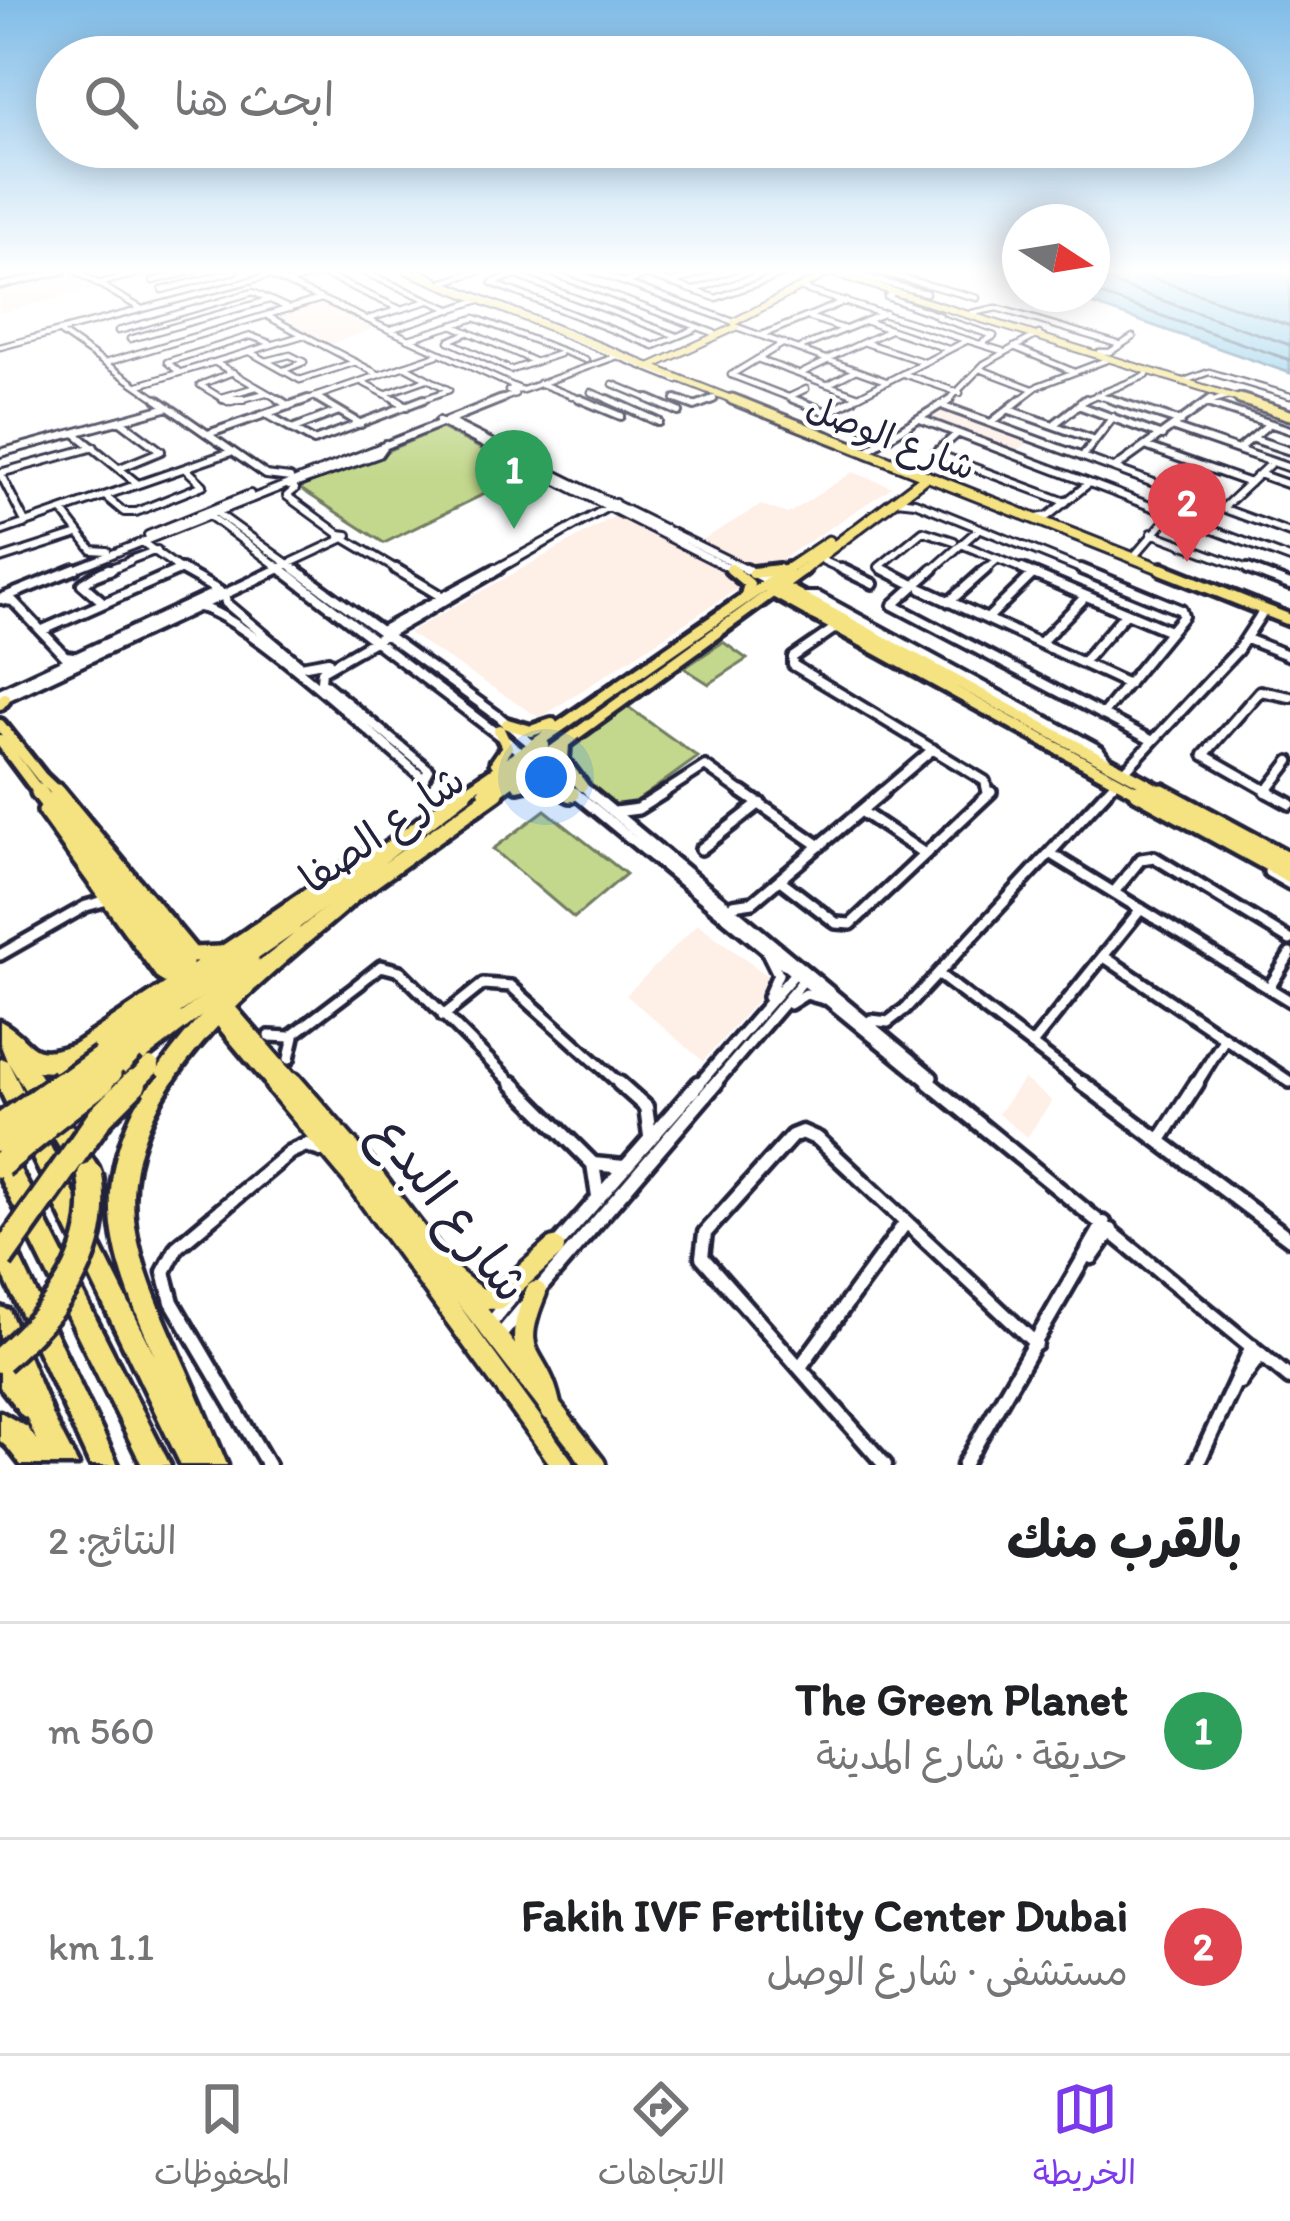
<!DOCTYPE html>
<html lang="ar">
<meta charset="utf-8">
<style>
body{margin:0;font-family:Itim,"Playpen Sans Arabic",sans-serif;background:#f2f2f2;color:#202124;direction:rtl}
.compass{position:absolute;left:1002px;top:204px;width:108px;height:108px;border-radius:50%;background:#fff;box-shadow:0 6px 30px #0003;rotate:102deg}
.you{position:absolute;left:546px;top:777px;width:42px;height:42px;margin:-30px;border:9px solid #fff;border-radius:50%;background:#1a73e8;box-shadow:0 0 0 18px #1a73e833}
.badge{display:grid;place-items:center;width:78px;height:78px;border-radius:50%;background:#7c3aed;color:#fff;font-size:39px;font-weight:700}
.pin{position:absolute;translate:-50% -99px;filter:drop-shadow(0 3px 6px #0008)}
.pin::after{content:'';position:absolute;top:63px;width:42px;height:36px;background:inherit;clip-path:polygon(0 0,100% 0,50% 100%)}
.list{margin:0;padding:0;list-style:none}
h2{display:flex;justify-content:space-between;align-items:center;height:156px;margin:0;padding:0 48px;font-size:51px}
h2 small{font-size:39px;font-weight:400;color:#757577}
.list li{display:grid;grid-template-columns:78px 1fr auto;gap:36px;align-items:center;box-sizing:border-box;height:216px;padding:0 48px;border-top:3px solid #e0e0e0}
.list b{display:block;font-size:45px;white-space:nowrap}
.list p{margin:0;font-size:39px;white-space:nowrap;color:#757577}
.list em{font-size:39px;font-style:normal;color:#757577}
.icon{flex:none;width:66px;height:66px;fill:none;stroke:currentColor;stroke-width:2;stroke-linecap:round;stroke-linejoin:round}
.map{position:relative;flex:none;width:1290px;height:1465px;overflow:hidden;direction:ltr}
.search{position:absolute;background:#fff;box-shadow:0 6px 30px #0003;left:36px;right:36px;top:36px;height:132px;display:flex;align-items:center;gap:30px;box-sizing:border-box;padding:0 42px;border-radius:66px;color:#757577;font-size:45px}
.sheet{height:588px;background:#fff}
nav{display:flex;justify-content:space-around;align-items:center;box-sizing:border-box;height:168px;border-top:3px solid #e0e0e0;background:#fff;font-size:33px;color:#757577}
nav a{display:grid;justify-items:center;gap:6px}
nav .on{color:#7c3aed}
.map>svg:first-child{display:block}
</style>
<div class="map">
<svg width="1290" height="1465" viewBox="0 0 1290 1465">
<rect width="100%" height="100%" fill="#fff"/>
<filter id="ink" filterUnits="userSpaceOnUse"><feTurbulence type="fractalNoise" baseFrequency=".00833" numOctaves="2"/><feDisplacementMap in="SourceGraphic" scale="24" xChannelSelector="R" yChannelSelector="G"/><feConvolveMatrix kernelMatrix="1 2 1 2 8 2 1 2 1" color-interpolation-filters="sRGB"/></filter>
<g filter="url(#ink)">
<path fill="#feefe7" d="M68,272l27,17 -95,24v-25z
M321,300l57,27 -50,18 -56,-30z
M946,409l86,31 -17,12 -88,-33z
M853,472l39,15 -352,231 -132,-85 209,-118 70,34 74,-44 27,9z
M698,924l76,57 -71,80 -77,-66z
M1024,1079l28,22 -25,36 -29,-23z"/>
<path fill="#c3d88d" stroke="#727d64" stroke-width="3" d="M441,428l86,45 -143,70 -85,-55z
M723,642l24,17 -38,25 -25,-16z
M628,707l70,50 -68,49h-12l-50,-41 2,-16z
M545,810l81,64 -52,44 -81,-69z"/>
<path fill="#84c9e6" stroke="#5d86a2" stroke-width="3" d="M1092,271h198v102l-216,-75 -16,5 -27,-9h61z"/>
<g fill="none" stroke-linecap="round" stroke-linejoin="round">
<path stroke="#49657f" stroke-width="3" d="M1132,271l158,55
M1092,276l198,69
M1092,292l198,68"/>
<defs>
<path id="minor-far4" d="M76,271l64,37
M361,271l91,39
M419,271l17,9
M546,271l168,62
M592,271l142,51
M838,271l88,22
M876,271l101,27
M321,273l79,36
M514,275l163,61
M647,275l69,23 68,-24 -4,-3
M271,276l244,111
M153,281l40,-10
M289,282l41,-11
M444,282l35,-11
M626,282l33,-11
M492,283l162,63 41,-17
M492,283l35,-12
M672,283l35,-12
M97,284l51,-13
M446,284l190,76
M0,286l64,-15
M803,289l199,62
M162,290l73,-19
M695,290l55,-19
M893,293l-6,4 53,19
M972,313l25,-5 124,37
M269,317l109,57
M808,317l36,12
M937,317l57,19 -12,7
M368,319l60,-18
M865,321l83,28
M452,325l84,37
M737,327l149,54
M389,330l90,-30
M118,331l135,-39 37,17
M469,332l-20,9 62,29 48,-16
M61,333l100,69
M562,334l115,46
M762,335l84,-34
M130,339l139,-39
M409,339l66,-21 111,42
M784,343l-53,32 70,27
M866,343l58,19
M0,347l286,-76
M1014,347l58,24
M800,348l85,-35
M250,352l50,28 56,-18
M1099,352h11l23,-15
M757,359l102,37
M827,359l63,-29
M266,361l24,-6 14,7 -20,8
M105,363l216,-64
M216,363l67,39
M404,366l45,24
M980,369l53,20
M179,372l-12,-10 84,-26 21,8
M800,374l29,-14
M904,374l56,19
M1187,380l22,-8 81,24
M362,382l38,20
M539,383l48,19
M613,384l43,18
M829,384l27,-14
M139,385l165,-50
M515,387l8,3 -15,1z
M523,390l92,-33
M591,392l23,10
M385,394l42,-15
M1099,396l20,6
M221,397l35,-10
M789,397l17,-8
M317,398l7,4
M675,399l10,3
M228,402l-28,-17 33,-13
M231,402l35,-9
M300,402l137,-47
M416,402l33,-12
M494,402l21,-8
M705,402l9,-3
M847,402l121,-62
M947,402l37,-38 55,-30
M1017,402l21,-16 71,-27
M1080,402l67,-27v-5
M1207,402l21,-6"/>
<path id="minor-far3" d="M157,399l109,76 24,3
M223,399h20
M278,399l11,7
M319,399l42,25
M395,399l12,7
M580,399l41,17
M608,399l51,23
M649,399l30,13
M676,399l19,7 18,-7
M793,399l97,38
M1110,399l71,23
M1207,403l83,27
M1078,405l84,31
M944,406l346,127
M1010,410l85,30
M828,412l25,-13
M268,415l46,26 110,-42
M920,419l370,140
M439,421l292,148
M449,422l303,150
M992,422l29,-23
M1053,425l33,-26
M1174,428l116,40
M292,429l47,-18
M75,433l63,51
M208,434l100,-35
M957,434l-22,19 131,49
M1254,439l36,12
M1148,447l102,36
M1239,449l30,-25
M865,452l85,-53
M0,453l169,-46
M1082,457l31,-40
M1116,467l95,-68
M120,468l41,-17 -39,-29
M0,473l94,-26
M0,473l26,51
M1259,474l31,11
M289,486l90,-32 7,-10
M1166,487l31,-21
M295,489l-8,7 52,38
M106,497l18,15h12l67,-27 -17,-16
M896,500l19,2 173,70
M1223,508l49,-46
M213,510l86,62
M63,512l29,38 15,1
M206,513l79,59
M1037,518l11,-2 40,-32
M0,532l231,-80
M1152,533l104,39
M339,534l9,1 -7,4z
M148,535l102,-41
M344,538l57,34
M142,542l42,30
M961,544l68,28
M1135,555l36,-41
M0,559l78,-25
M130,560l27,-10
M824,561l24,11
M67,572l435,-173
M100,572l30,-11 -25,11
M175,572l7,-3
M271,572l71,-33
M490,572l59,-32
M494,572l121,-69
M889,572l-10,-5 44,-36 31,10
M930,572l50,-44
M983,572l15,-13"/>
<path id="minor-far2" d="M108,569l-14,7 18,-7
M180,569l39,22
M281,569l296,226
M295,569l203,147 95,79
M396,569l45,27
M746,569l24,12
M842,569l31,15
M883,569l29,15
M933,569l-40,36 260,136
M1022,569l148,62
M1081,569l100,41 2,6 -81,99
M1248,569l42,16
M94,576l-12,8 22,19
M922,589l206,95
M224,594l2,9 75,63 27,-5
M806,597h12l281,153 7,10
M0,599l75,-30
M5,600l8,1 52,55 9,1
M949,602l37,-33
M199,607c44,7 183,137 225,172l5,-9 -108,-89 1,-10 177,-102
M987,619l46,-45
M838,626l-45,31v8l192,116 3,14
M43,630l138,-61
M383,630l112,-61
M1247,639l43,17
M1040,643l46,-47
M1082,663l44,-50
M0,693l217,-101
M2,699l276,-130
M1125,771l113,-121 26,-40
M1266,792l24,-31
M660,795l45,-29 41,29
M879,795l54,-46
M1103,795l14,-15
M1274,795l-70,-40 56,-64 30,6"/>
<path id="minor-far1" d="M574,792l359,294
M589,792l343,285
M742,792l78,54
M1268,792l22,12
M861,811l64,43
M615,812l23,-3 27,-17
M701,849l59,-46
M1051,854l239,147
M1269,872l21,12
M780,880l56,43 15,1 140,-132
M1114,892l27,-33 13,-2 136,83
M733,905l20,-3 130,-110
M767,952l11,22 -10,23
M0,955l86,-49 21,-6
M1103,956l187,126
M938,974l148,112
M357,985l24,-19 19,5 115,115
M1269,988l21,-34
M790,1004l16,-10 18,5
M443,1016l40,-32 28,2 111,100
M871,1020l17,2 17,-13 201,-217
M269,1036l21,1 71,-54
M1033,1043l108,-134
M289,1059l5,-22
M697,1086l99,-114
M713,1086l95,-111
M1195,1086l30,-48"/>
<path id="minor" d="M512,1083l81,81 5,32
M619,1083l27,24 4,29
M929,1083l361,295
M1082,1083l208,156
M1160,1140l37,-57
M593,1164l31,3
M557,1245l142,-162
M1092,1257l19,-27
M537,1292l179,-209
M491,1323l21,-26
M498,1338l25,-30
M800,1367l106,-145
M1240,1382l21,-28
M268,1465l-96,-163 -8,-30 13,-25 113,-95 16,-7 15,5
M885,1465l-183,-208 3,-24 87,-97 10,-4 16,7 218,205
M964,1465l140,-242
M1197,1465l55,-119"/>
<path id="major-far4" d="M407,271l332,131
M827,271l422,131
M734,322l98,-51
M647,368l89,-41"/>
<path id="major-far3" d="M732,399l437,173
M1240,399l50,16
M731,569l4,3
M760,572l19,-2
M783,572l46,-31
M800,572l127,-96"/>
<path id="major-far2" d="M731,569l18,15 -4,15
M1162,569l128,51
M753,573l26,-3
M779,585l388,210
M770,590l373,205
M0,704l5,-6
M507,724l24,7 21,-7
M0,725l46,58
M0,740l41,55
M564,744l-1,17 19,25
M496,763l11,-16 -8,-17
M41,777l19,18
M518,785l26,-6 27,15
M484,791l60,-46
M461,795l327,-226
M492,795l312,-226"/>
<path id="major-far1" d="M39,792l136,179
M57,792l135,163 28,-1
M567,792l4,2
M1138,792l152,83
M1162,792l128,69
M58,799l127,166
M46,811l117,162 10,6 13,-4
M344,901l152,-109
M289,926l176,-134
M253,934l122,-83
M230,1012l64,74
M222,1020l55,66
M106,1066l68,-50
M113,1075l141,-109"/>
<path id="major" d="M275,1083l77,92 211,290
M292,1083l75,86 228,296
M448,1274l29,24 20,1 57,-51
M536,1292c-30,71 5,58 15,118"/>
<path id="highway" d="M351,889l6,2 3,5 -3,5c-92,81 -242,185 -222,325 7,48 30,94 49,138 15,33 29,67 43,101h-46l-181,-375v-32l7,3 -7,-18v-22c36,19 25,41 74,23l179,-119 6,-2 6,2 3,6 24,-14 6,2 3,6 -2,4 46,-38zM294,934c-25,21 -55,41 -77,65 -59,62 -115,135 -105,226 5,45 25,90 43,131l-147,-294 74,121 8,3 8,-3 3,-8 -3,-8 -61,-96 16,1 37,-15 3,6 7,3 7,-3z
M0,1145l9,3 161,317h-28l-142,-287z
M4,1238l8,4 106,223h-28l-90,-197v-28z
M0,1307l9,3 46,111 23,44h-57l-14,-18 -7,-6v-29l27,15 10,14 -10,-23 -5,-3 -22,-28z"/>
</defs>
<use href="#minor-far4" stroke="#22223b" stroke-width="9"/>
<use href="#minor-far3" stroke="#22223b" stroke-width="12"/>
<use href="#minor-far2" stroke="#22223b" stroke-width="16"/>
<use href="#minor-far1" stroke="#22223b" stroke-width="18"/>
<use href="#minor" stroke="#22223b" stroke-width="21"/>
<use href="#major-far4" stroke="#22223b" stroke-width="10"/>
<use href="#major-far3" stroke="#22223b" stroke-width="15"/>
<use href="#major-far2" stroke="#22223b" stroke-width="20"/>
<use href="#major-far1" stroke="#22223b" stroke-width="24"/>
<use href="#major" stroke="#22223b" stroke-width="28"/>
<use href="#highway" stroke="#22223b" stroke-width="9"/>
<use href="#minor-far4" stroke="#fff" stroke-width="4.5"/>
<use href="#minor-far3" stroke="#fff" stroke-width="6"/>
<use href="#minor-far2" stroke="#fff" stroke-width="8"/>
<use href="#minor-far1" stroke="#fff" stroke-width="9"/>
<use href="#minor" stroke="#fff" stroke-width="12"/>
<use href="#major-far4" stroke="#f5e381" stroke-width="6"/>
<use href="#major-far3" stroke="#f5e381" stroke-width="9"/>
<use href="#major-far2" stroke="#f5e381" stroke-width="10"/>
<use href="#major-far1" stroke="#f5e381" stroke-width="15"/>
<use href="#major" stroke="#f5e381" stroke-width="20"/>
<use href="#highway" fill="#f5e381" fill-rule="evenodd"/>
<defs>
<path id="major-bridge-far1" d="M79,1086l27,-20
M99,1086l14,-11"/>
<path id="major-bridge" d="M42,1130l61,-47
M0,1142l83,-59"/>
<path id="highway-bridge-far1" d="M58,1086l42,-30
M131,1086l19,-19"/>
<path id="highway-bridge" d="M0,1127l62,-44
M0,1165l43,-35
M0,1259l101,-143 33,-33
M0,1360c57,-49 103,-106 90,-185"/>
</defs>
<use href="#major-bridge-far1" stroke="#22223b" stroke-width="24" stroke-linecap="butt"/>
<use href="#major-bridge" stroke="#22223b" stroke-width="28" stroke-linecap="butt"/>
<use href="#highway-bridge-far1" stroke="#22223b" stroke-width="27" stroke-linecap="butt"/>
<use href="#highway-bridge" stroke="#22223b" stroke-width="33" stroke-linecap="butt"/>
<use href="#major-bridge-far1" stroke="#f5e381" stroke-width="15"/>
<use href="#major-bridge" stroke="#f5e381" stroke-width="20"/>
<use href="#highway-bridge-far1" stroke="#f5e381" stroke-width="18"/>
<use href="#highway-bridge" stroke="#f5e381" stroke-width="24"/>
</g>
</g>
<linearGradient id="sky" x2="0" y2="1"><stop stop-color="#80bce7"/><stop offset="0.57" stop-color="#fff"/><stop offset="1" stop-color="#fff" stop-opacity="0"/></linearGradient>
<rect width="1290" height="476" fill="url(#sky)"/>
<g text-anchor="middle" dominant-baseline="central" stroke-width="9" stroke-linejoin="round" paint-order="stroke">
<g font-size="36" fill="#22223b" stroke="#fff">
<text transform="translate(891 437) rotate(21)">شارع الوصل</text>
</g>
<g font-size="42" fill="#22223b" stroke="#fff">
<text transform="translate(382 829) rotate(-35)">شارع الصفا</text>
</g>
<g font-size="51" fill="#22223b" stroke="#fff">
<text transform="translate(451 1208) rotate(52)">شارع البدع</text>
</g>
</g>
</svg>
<svg class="compass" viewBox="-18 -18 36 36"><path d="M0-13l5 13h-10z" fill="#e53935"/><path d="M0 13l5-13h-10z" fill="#757577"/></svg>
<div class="you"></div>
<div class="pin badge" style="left:514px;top:529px;background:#2e9e5b">1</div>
<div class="pin badge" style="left:1187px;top:562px;background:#e0444e">2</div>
<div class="search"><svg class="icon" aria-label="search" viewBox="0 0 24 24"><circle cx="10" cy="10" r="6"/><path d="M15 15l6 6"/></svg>ابحث هنا</div>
</div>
<section class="sheet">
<h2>بالقرب منك<small>النتائج: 2</small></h2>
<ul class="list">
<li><span class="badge" style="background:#2e9e5b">1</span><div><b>The Green Planet</b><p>حديقة · شارع المدينة</p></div><em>560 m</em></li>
<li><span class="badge" style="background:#e0444e">2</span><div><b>Fakih IVF Fertility Center Dubai</b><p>مستشفى · شارع الوصل</p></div><em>1.1 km</em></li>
</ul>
</section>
<nav>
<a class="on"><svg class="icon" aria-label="map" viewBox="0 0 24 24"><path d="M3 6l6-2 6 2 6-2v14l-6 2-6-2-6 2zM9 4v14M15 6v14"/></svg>الخريطة</a>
<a><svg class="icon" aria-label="directions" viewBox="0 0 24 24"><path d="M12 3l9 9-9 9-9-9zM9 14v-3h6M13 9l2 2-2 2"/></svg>الاتجاهات</a>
<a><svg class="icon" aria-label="saved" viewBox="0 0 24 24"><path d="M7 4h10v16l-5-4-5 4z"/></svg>المحفوظات</a>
</nav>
